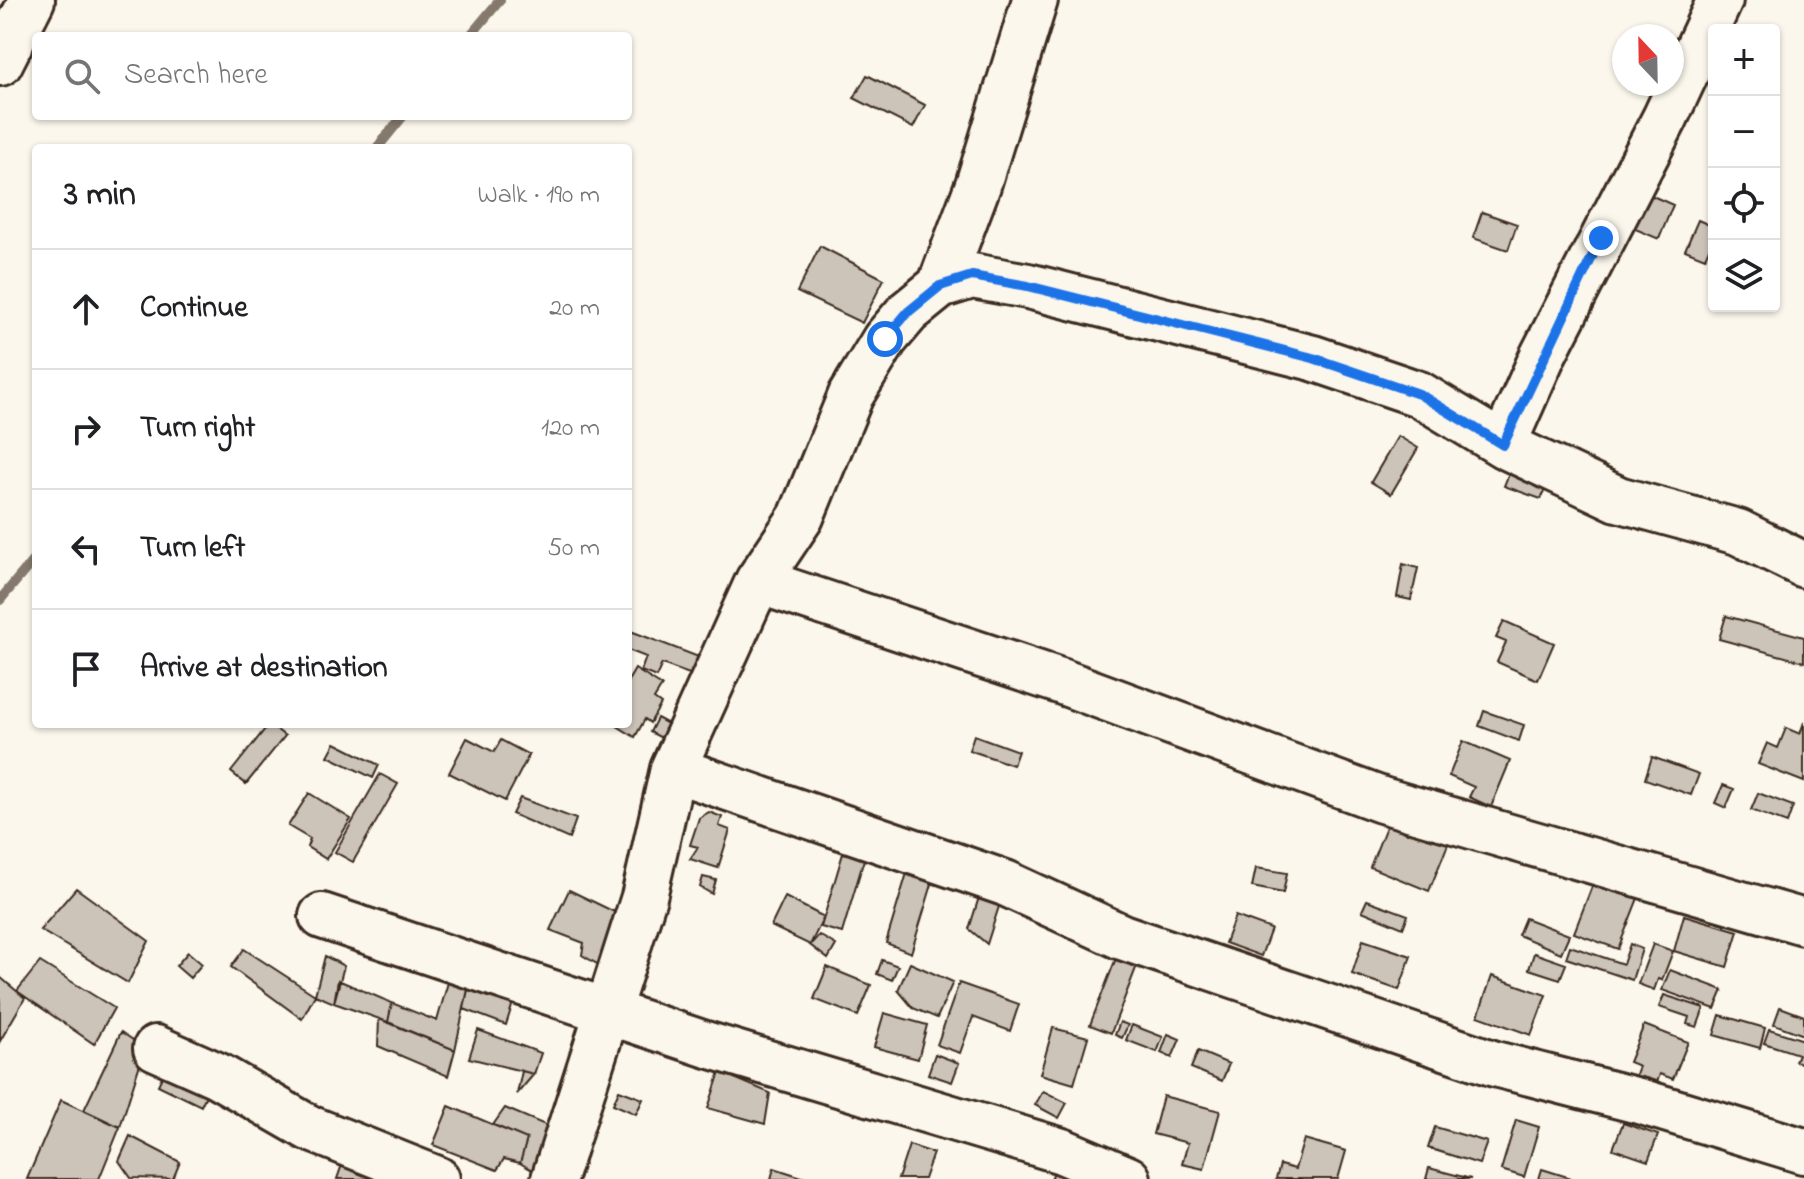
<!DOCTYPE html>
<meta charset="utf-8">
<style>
body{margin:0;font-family:"Indie Flower",sans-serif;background:#f2f2f2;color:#202124}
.controls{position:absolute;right:24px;top:24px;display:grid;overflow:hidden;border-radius:8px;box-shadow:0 2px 6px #0004}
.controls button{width:72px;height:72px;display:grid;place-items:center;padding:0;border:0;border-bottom:2px solid #e0e0e0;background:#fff;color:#202124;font:40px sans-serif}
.compass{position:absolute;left:1612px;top:24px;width:72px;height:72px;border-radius:50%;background:#fff;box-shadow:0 2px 6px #0004;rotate:338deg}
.stop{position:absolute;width:24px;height:24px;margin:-18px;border:6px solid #1a73e8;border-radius:50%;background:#fff}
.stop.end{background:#1a73e8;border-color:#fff;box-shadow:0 2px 8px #0008}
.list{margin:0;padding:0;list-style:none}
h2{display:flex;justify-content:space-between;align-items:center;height:104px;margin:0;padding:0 32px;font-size:34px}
h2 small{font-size:26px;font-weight:400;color:#757577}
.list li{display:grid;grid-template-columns:52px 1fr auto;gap:24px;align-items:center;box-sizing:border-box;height:120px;padding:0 32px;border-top:2px solid #e0e0e0}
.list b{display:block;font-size:30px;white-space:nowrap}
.list em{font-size:26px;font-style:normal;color:#757577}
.icon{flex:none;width:44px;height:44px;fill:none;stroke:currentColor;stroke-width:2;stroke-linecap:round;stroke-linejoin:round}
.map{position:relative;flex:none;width:1804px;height:1179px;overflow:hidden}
.search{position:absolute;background:#fff;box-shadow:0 2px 6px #0004;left:32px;top:32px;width:600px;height:88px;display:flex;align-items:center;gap:20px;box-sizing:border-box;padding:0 28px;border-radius:8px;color:#757577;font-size:30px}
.panel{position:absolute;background:#fff;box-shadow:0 2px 6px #0004;left:32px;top:144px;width:600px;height:584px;border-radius:8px}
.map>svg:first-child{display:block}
</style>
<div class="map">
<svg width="1804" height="1179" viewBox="0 0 1804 1179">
<rect width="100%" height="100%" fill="#fbf7ec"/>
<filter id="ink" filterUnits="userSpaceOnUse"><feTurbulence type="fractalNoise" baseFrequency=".0125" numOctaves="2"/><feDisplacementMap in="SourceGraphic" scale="16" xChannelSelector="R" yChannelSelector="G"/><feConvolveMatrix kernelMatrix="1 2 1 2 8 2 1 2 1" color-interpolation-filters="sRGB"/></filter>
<g filter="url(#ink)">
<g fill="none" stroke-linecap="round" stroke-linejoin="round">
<path stroke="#85796d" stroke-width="10" d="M470,36l30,-36
M377,148l26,-32
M0,600l36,-43"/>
</g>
<path fill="#ccc4b9" stroke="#3b2a1e" stroke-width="2" d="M867,75l58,30 -12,23 -59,-30z
M1648,194l25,11 -14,34 -26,-11z
M1482,212l35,12 -9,26 -35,-12z
M1698,220l16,7v10l-9,21 -20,-8z
M820,246l64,33 -22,44 -65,-31z
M1398,436l20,12 -27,46 -20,-12z
M1512,466l37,13 -8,20 -37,-13z
M1403,564l15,4 -7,32 -14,-3z
M1726,616l78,21v25l-85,-23z
M1504,621l50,22 -16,37 -41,-18 9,-20 -10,-4z
M628,630l89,34 -25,11 -30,-11 -6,13 -15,-6 5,-14 -18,-7z
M635,669l27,17 -8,13 7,5 -11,19 -5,-4 -10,18 -21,-13h14v-43z
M1484,711l40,14 -5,16 -40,-15z
M657,718l13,7 7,21 -27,-14z
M1804,722v60l-46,-18 9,-21 11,5 8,-20 14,6z
M269,724l16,12 -39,48 -15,-12z
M974,735l44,16 -5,14 -44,-15z
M467,738l27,14 7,-12 28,15 -24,46 -56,-28z
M1463,741l47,20 -19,46 -22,-10 5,-10 -25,-11z
M335,743l44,22 -6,13 -45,-22z
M1652,757l47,17 -8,21 -46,-16z
M380,774l18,10 -45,78 -18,-10z
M1723,785l11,4 -8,19 -11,-5z
M309,793l42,26 -25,40 -19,-12 3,-8 -22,-13z
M1758,793l35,13 -6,17 -36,-13z
M520,798l56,21 -7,20 -57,-25z
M709,812l13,5 -3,9 11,4 -12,38 -28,-9 8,-12 -8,-2 9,-27z
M1411,823l39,16 -21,52 -59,-24 17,-43 20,9z
M844,850l21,6 -23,77 -21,-6z
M1256,868l31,5 -4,20 -31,-6z
M907,873l26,8 -22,72 -25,-10z
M1596,876l44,17 -22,56 -44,-16z
M703,877l13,3 -4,14 -12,-7z
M76,888l73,53 -21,42 -88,-53z
M569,890l58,28 -23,50 -22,-13 2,-12 -34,-13z
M980,894l21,6 -14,44 -18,-15z
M785,897l39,20 -14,28 -39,-19z
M1367,900l41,15 -5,13 -41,-17z
M1684,915l54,16 -11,36 -53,-16z
M1235,916l36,13 -10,27 -36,-13z
M1525,918l44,17 -8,18 -43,-18z
M819,935l17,10 -8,14 -18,-14z
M1363,940l48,16 -12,34 -47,-16z
M1630,944l12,5 -10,31 -66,-22 4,-12 53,18z
M1653,944l20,7 -11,29 -4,-1 -4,11 -16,-6z
M1120,948l21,7 -30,78 -21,-8z
M244,949l71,46 -13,24 -71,-52z
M188,952l14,12 -12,14 -14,-12z
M1534,953l32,11 -6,15 -31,-10z
M325,956l19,10 -10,37 -19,-8z
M882,960l16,6 -6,14 -15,-6z
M40,962l74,46 -20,36 -77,-53z
M910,963l43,19 -16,36 -24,-10 -15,-18z
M827,967l44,18 -13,31 -44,-17z
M452,968l19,7 -16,75 -67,-28 4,-19 45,18z
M1670,970l53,20 -8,19 -53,-19z
M471,975l46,15 -11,35 -42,-16z
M1492,976l54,19 -15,40 -53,-19z
M0,977l25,21 -25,43z
M338,980l54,23 -4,19 -54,-19z
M959,983l60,21 -9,27 -37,-14 -13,36 -23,-8z
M1664,995l40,13 -7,19 -10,-3 2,-7 -30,-10z
M1780,1007l24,9v19l-30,-11z
M884,1013l43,12 -9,34 -44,-12z
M1720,1015l45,13 -5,20 -46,-13z
M379,1019l76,31 -7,26 -70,-30z
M1120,1022l8,3 -6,13 -7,-3z
M1132,1025l31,12 -6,15 -31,-12z
M1644,1025l44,17 -15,37 -13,-5 -4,11 -21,-8 4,-11 -10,-4z
M1053,1028l35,9 -14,47 -34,-10z
M1769,1029l35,11v24l-9,-3 3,-7 -34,-11z
M478,1030l63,23 -7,21 -65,-16z
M121,1032l24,16 -25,79 -36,-17z
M1168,1034l12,5 -8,19 -11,-5z
M1198,1051l31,13 -7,17 -31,-13z
M935,1054l24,9 -7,19 -24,-8z
M171,1058l43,20 -13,28 -43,-21z
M522,1071l12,3 -17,20z
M720,1072l50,21 -5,31 -57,-16z
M619,1090l24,9 -7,15 -23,-10z
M1043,1091l24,12 -8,15 -24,-13z
M1163,1096l57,15 -16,58 -22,-5 6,-21 -35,-9z
M61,1100l59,27 -21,52h-72z
M449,1106l78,33 -7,24 -16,-4 -7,11 -64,-25z
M505,1108l45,19 -9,48 -21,-12 7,-24 -34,-14z
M1516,1120l23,7 -15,50 -23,-7z
M1623,1123l35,12 -10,26 -35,-12z
M1435,1127l52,15 -8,22 -51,-16z
M130,1136l50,26 -7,17 -42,-1 -12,-17z
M1304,1139l42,12 -8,28h-62l4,-14 15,4z
M909,1145l24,8 -9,26h-26z
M345,1156l54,23h-62z
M1056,1167l25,12h-30z
M774,1168l34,11h-37z
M1429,1168l42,11h-45z
M1542,1169l29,9v1h-32z"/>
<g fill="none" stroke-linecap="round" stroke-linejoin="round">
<defs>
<path id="minor" d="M940,286l38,-101 57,-185
M1503,445l40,-90 122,-237 55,-118
M758,581l302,100 322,119 422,122
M673,769l332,114 117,54 373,127 144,37 165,50
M322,916l383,128 357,107 66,28
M156,1048l61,27 92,53 128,51
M554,1179l90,-282 29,-128 85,-188 43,-64 50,-122 34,-56 23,-27 32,-26 32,-10 56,10 285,72 106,36 84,51 115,54 120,33 66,33"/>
<path id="major" d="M0,63l32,-63"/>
</defs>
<use href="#minor" stroke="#3b2a1e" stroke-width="50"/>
<use href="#major" stroke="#3b2a1e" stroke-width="50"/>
<use href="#minor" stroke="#fbf7ec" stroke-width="44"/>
<use href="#major" stroke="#fbf7ec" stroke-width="44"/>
</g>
</g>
<g fill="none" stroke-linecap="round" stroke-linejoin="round" filter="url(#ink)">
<path stroke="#1a73e8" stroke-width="10" d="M885,339l23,-27 32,-26 32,-10 56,10 285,72 106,36 84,51 98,-207"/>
</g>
</svg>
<div class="controls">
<button>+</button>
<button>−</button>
<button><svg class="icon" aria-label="locate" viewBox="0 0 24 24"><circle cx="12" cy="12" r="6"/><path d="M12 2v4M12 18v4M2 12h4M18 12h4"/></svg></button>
<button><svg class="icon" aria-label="layers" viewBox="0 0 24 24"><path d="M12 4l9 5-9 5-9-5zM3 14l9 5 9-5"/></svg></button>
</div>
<svg class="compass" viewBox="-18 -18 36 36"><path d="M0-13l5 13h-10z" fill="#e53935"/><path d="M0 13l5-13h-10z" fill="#757577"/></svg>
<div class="stop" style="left:885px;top:339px"></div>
<div class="stop end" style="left:1601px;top:238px"></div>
<div class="search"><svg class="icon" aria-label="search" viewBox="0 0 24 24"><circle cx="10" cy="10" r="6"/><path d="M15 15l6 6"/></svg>Search here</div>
<section class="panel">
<h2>3 min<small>Walk · 190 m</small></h2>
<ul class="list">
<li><svg class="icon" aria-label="ahead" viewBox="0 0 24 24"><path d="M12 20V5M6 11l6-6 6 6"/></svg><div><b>Continue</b></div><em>20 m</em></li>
<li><svg class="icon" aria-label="right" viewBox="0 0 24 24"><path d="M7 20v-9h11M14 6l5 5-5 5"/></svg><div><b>Turn right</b></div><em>120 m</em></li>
<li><svg class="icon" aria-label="left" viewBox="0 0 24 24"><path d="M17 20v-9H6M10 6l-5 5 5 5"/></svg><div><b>Turn left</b></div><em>50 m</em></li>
<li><svg class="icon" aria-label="arrive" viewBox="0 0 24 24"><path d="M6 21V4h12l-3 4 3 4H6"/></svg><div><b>Arrive at destination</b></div></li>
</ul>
</section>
</div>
